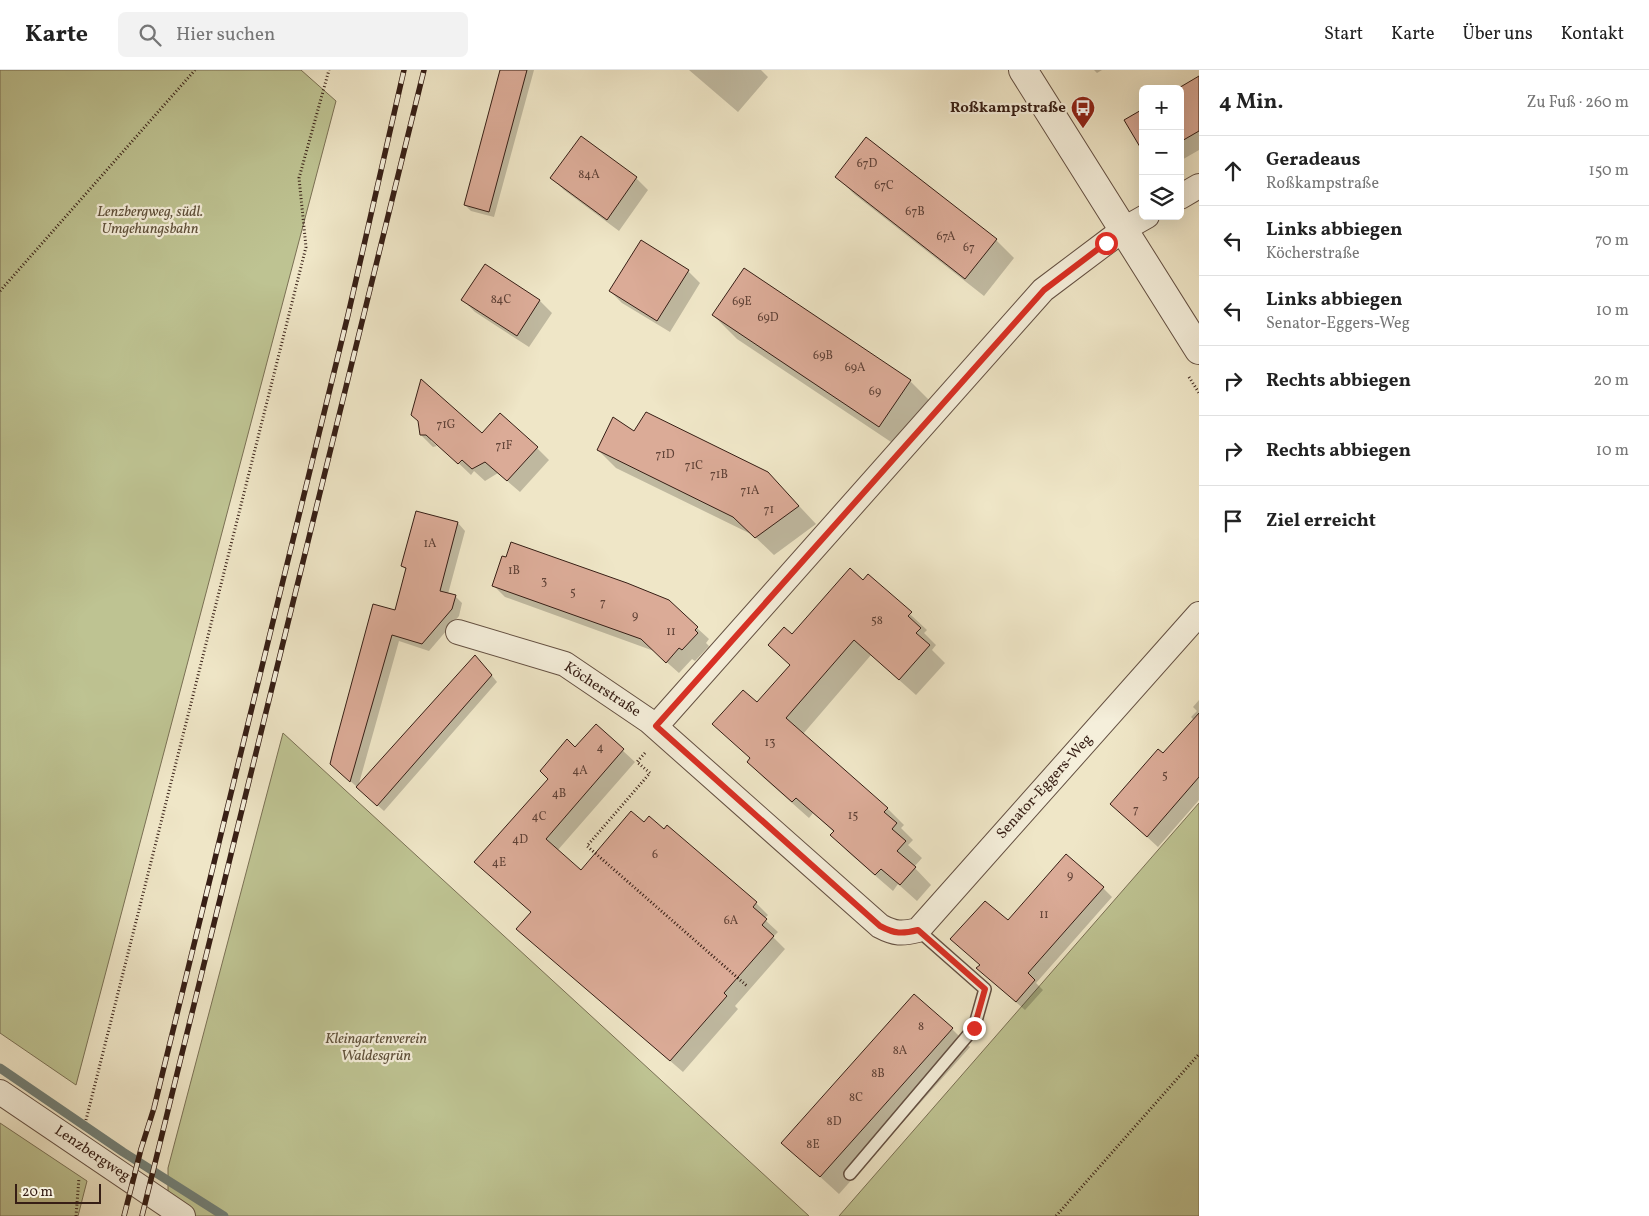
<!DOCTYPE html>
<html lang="de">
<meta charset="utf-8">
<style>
body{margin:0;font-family:Vollkorn,serif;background:#f2f2f2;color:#222}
.controls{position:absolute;right:15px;top:15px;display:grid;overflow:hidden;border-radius:8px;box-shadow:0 5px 20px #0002}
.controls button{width:45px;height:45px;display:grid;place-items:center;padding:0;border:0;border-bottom:1px solid #e0e0e0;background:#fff;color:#222;font:25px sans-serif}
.scale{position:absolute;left:15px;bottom:12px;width:86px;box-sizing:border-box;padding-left:5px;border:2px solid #361e15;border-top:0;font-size:14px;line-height:18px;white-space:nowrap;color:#361e15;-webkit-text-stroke:4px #f5efdb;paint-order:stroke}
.stop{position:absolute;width:15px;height:15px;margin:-11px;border:4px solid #d93025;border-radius:50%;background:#fff}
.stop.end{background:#d93025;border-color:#fff;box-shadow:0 1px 5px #0008}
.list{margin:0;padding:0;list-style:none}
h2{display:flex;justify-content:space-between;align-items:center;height:65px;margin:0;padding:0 20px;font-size:21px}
h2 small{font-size:16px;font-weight:400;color:#767676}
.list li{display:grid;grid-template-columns:32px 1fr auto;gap:15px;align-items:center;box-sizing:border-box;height:70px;padding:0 20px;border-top:1px solid #e0e0e0}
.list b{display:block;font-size:19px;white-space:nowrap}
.list p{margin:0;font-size:16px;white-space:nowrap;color:#767676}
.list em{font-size:16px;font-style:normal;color:#767676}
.icon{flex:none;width:28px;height:28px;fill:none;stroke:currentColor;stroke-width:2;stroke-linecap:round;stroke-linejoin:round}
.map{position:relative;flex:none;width:1199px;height:1146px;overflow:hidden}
header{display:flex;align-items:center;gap:30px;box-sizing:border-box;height:70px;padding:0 25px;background:#fff;border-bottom:1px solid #e0e0e0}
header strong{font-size:24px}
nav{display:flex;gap:28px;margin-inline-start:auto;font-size:18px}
.search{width:350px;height:45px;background:#f2f2f2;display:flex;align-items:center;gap:12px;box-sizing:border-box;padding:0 18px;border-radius:8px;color:#767676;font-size:19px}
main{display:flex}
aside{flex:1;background:#fff}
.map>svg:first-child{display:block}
</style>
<header>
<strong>Karte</strong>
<div class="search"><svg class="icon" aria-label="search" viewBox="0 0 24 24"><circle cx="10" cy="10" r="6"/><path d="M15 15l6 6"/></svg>Hier suchen</div>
<nav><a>Start</a><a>Karte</a><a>Über uns</a><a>Kontakt</a></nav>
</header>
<main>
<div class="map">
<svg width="1199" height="1146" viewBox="0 0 1199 1146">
<rect width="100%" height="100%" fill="#efe6c7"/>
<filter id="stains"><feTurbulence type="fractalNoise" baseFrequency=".004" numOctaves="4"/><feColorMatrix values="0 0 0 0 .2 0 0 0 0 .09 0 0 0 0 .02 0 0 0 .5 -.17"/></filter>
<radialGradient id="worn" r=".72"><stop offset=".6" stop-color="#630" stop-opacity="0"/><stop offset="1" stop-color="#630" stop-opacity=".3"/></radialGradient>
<path fill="#bec392" stroke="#7a7054" d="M0,0h301l35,31 -260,984 -76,-52z
M283,663l526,483h-647l6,-21v-27z
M1199,733v413h-360z
M0,1053l87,58 -9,35h-78z"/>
<path fill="#0003" d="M502,0h32l-40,147 -23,-6 -6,-6z
M689,0h72l7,7 -30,35z
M1094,0h8l-5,3z
M1199,7v73l-19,11v-72z
M581,68l55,40 12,12 -29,41 -55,-41 -12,-12z
M836,106l160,64 18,18 -30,38 -130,-102z
M641,172l47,29 12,12 -30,49 -48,-29 -12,-12z
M486,196l54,35 12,12 -23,34 -54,-35 -12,-12z
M713,245l197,66 23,23 -30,46 -166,-111z
M634,363l152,59 30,32 -42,31 -21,-20 -137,-67 -18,-18z
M421,365h61l55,13 12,12 -29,32 -22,-19 -13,8 -11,-10 -3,4 -40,-38v4l6,5 -4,1z
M417,442l41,11 7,8 -17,63 7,2 7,7 -3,13 -30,35 -30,-10 -41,146 123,-125 16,20 -113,129 -45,-40 56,-160 12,-41 -5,-4z
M869,506l58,54 -3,3 12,12 -4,5 13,13 -29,32 -45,-40 -68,79 84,74 17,17 -3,3 12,12 -5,5 14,13 -8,9 17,18 -14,16 -19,-17 -5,7 -45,-39 -16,-17 2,-3 -21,-19 -4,5 -44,-39 -17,-17 3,-3 -37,-35 43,-20 34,-38 1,-30 72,-54z
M493,515l204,43 12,11 -3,4 3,3 -14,15 -3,-2 -13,14 -25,-22 -149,-54z
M1199,630v100l-41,47 -47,-43 52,-49 31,-35 -3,-3 6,-6 -4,-4z
M596,656l39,36 -78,89 24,20 63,-47 112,79 12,12 -4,4 14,13 -5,5 12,12 -50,57 3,3 -55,63 -165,-143 14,-16 -44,-39 88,-125z
M1103,818l9,9 -76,86 7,7 -18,20 -38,-33 21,-55z
M952,959l18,18 -131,147 -56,-51z"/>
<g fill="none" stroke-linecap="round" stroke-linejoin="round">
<path stroke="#727f76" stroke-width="9" d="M0,998l123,84 101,64"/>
</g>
<path fill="#dbab97" stroke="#361e15" d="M500,0h27l-38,142 -25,-7z
M1199,6v55l-19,11v-53h-3z
M1143,39v43l-19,-32z
M581,66l56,41 -30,43 -57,-42z
M866,67l131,102 -32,40 -130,-102z
M641,170l48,30 -32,51 -48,-30z
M485,194l55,36 -23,36 -56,-36z
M744,198l167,112 -32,47 -167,-112z
M421,309l61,54 18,-20 38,34 -31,34 -22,-19 -13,7 -10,-9 -4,4 -32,-29h-6l-2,-14 -7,-6z
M646,342l122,60 31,34 -44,32 -22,-21 -136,-67 16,-33 21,14z
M416,441l42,11 -18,69 16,4 -4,14 -30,35 -30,-9 -42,147 -20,-18 3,-12 40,-148 22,6 11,-42 -5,-2z
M511,472l116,41 42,17 29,27 -3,3 3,3 -16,17 -3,-2 -13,15 -25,-24 -149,-53 10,-30 4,1z
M850,498l13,12 5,-6 44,38 -4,4 13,12 -5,5 14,12 -31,35 -45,-40 -68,78 102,90 -4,4 13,11 -5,6 14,12 -9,10 19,16 -16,18 -19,-16 -6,6 -45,-40 4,-4 -38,-33 -4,4 -45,-40 3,-4 -38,-34 31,-34 14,12 33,-37 -22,-20 16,-18 8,7z
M475,585l17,20 -115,131 -21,-19z
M1199,643v64l-52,60 -37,-33 48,-55 5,4z
M596,654l28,25 -78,90 35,31 50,-59 13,11 5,-6 15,13 3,-4 90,77 -4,5 14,12 -5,6 12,11 -50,57 3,3 -57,65 -154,-132 15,-17 -57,-50 74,-83 -8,-8 27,-32 8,8z
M1066,784l38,33 -76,86 7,7 -19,22 -40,-34 4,-3 -30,-26 35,-38 23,19z
M914,924l39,34 -133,149 -39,-34z"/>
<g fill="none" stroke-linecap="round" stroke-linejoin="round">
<defs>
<path id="service" d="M850,1104l124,-146 11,-39 -67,-59"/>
<path id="minor" d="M1180,127l19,-11
M458,562l107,32 84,57 231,205c15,8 22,8 38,4l281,-316
M656,656l387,-436 81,-61 23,-13
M0,1022l183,124"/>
<path id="tertiary" d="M1023,0l176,280"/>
</defs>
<use href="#service" stroke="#645042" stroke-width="14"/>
<use href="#minor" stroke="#645042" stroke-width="26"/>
<use href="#tertiary" stroke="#645042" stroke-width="30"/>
<path stroke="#361e15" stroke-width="3" stroke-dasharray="1 2.5" stroke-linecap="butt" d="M0,221l195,-221
M1189,307l10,16
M645,683l-8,9 13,11 -63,73 160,140
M86,1050l220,-873 -7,-69 30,-108
M76,1146l3,-38
M1056,1146l143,-162"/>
<use href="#service" stroke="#f5efdb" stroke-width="11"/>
<use href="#minor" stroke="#f5efdb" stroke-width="24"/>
<use href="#tertiary" stroke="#f5efdb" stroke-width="28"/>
<defs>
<path id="rail" d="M124,1146l17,-67 13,-41 194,-793 56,-245
M142,1146l282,-1146"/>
</defs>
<use href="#rail" stroke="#361e15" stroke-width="5.5"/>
<use href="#rail" stroke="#f5efdb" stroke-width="4" stroke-dasharray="11" stroke-linecap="butt"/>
</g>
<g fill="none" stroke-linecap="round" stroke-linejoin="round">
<path stroke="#d93025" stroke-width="6" d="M974,958l11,-39 -67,-59c-16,4 -23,4 -38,-4l-224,-200 388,-436 62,-47"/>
</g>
<defs>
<symbol id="bus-pin" viewBox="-11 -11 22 30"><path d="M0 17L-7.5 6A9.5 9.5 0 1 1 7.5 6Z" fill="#8f2418" stroke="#f5efdb"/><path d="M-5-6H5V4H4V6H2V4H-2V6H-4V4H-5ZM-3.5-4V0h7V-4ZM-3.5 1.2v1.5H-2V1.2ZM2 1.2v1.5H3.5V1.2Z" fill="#fff"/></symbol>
</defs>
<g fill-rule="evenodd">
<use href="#bus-pin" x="1069" y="24" width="28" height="38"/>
</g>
<g text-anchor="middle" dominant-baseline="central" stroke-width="4.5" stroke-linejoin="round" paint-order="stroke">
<g font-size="12" fill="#5f4136">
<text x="867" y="94">67D</text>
<text x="589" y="105">84A</text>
<text x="884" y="116">67C</text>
<text x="915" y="142">67B</text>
<text x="946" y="167">67A</text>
<text x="969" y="178">67</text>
<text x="501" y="230">84C</text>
<text x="742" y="232">69E</text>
<text x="768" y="248">69D</text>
<text x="823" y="286">69B</text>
<text x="855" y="298">69A</text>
<text x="875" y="322">69</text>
<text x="446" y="355">71G</text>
<text x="504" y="376">71F</text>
<text x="665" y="385">71D</text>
<text x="694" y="396">71C</text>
<text x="719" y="405">71B</text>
<text x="750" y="421">71A</text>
<text x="769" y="440">71</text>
<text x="430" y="474">1A</text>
<text x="514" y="501">1B</text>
<text x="544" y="512">3</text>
<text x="573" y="523">5</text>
<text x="603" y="533">7</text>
<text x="635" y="546">9</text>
<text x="877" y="551">58</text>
<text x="671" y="562">11</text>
<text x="770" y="673">13</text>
<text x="600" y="678">4</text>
<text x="580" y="701">4A</text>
<text x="1165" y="706">5</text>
<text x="559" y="724">4B</text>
<text x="1136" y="740">7</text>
<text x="853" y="746">15</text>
<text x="539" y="747">4C</text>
<text x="520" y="770">4D</text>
<text x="655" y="785">6</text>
<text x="499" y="793">4E</text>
<text x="1070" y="806">9</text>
<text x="1044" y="845">11</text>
<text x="731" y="851">6A</text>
<text x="921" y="957">8</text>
<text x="900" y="981">8A</text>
<text x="878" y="1004">8B</text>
<text x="856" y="1028">8C</text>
<text x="834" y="1052">8D</text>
<text x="813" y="1075">8E</text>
</g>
<g font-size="15" font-weight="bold" fill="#361e15" stroke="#f5efdb" text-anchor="end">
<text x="1066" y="38">Roßkampstraße</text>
</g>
<g font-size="15" font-style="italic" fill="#5f503a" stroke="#f5efdb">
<text x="150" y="142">Lenzbergweg, südl.<tspan x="150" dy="17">Umgehungsbahn</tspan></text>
<text x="376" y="969">Kleingartenverein<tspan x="376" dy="17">Waldesgrün</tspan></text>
</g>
<g font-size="15" fill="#361e15" stroke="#f5efdb">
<text transform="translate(602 620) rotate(33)">Köcherstraße</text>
<text transform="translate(1045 717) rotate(-48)">Senator-Eggers-Weg</text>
<text transform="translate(92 1084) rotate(34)">Lenzbergweg</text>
</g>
</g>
<rect width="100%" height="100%" filter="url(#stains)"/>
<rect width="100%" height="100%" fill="url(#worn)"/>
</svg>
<div class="controls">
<button>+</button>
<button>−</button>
<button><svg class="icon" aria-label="layers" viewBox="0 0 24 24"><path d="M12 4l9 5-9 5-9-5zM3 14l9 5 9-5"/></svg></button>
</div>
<div class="scale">20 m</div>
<div class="stop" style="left:1106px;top:173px"></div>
<div class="stop end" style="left:974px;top:958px"></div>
</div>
<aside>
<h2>4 Min.<small>Zu Fuß · 260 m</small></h2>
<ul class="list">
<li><svg class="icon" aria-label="ahead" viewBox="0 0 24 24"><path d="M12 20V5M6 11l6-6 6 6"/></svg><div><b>Geradeaus</b><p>Roßkampstraße</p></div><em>150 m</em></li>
<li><svg class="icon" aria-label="left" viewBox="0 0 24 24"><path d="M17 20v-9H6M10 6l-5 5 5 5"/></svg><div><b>Links abbiegen</b><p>Köcherstraße</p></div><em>70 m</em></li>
<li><svg class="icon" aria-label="left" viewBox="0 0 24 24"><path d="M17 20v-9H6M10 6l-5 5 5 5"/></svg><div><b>Links abbiegen</b><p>Senator-Eggers-Weg</p></div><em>10 m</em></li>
<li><svg class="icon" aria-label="right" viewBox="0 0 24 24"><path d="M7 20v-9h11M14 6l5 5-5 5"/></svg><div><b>Rechts abbiegen</b></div><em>20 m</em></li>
<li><svg class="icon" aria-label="right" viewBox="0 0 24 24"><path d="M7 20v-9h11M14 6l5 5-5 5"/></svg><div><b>Rechts abbiegen</b></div><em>10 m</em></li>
<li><svg class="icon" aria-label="arrive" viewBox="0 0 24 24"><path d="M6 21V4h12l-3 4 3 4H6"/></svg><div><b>Ziel erreicht</b></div></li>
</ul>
</aside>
</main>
